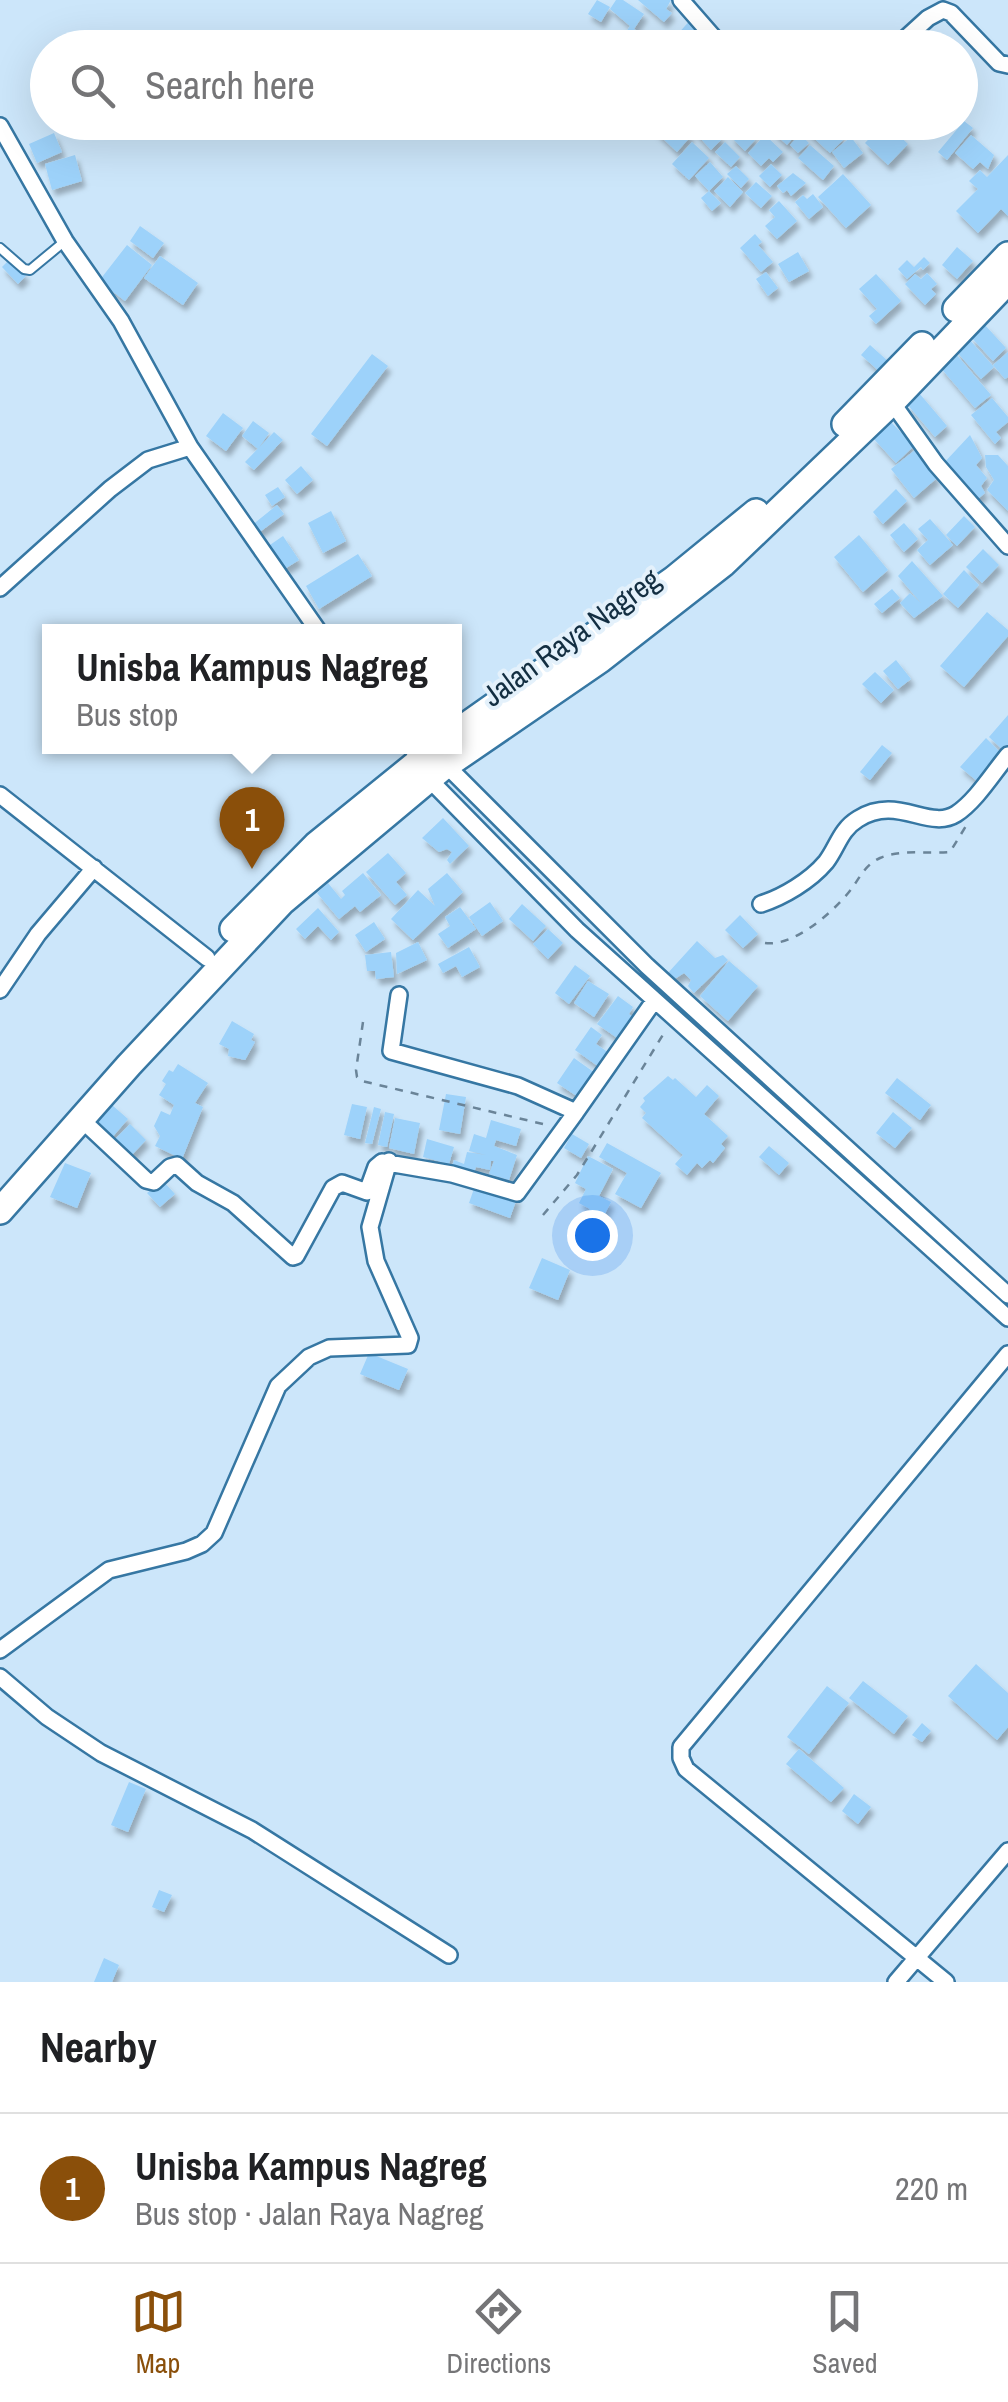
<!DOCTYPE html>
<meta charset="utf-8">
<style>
body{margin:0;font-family:"Archivo Narrow",sans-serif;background:#f6f6f6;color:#202124}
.you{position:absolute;left:592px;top:1235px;width:35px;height:35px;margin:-25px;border:8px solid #fff;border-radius:50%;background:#1a73e8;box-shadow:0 0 0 15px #1a73e833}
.badge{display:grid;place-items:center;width:65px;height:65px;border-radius:50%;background:#8a4f0a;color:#fff;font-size:32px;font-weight:700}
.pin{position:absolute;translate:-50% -82px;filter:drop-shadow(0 2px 5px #0008)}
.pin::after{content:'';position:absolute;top:52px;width:35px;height:30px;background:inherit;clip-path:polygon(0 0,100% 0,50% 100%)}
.popup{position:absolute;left:42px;top:624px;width:420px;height:130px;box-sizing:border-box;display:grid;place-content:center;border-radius:0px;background:#fff;filter:drop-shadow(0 2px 8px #0005);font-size:32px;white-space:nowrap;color:#757577}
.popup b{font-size:38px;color:#202124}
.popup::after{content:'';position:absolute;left:50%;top:100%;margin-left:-20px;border:20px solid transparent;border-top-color:#fff}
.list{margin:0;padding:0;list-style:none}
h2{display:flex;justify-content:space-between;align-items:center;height:130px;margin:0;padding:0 40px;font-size:42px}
h2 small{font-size:32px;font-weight:400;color:#757577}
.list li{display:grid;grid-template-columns:65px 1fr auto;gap:30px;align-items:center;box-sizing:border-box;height:150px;padding:0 40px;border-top:2px solid #e0e0e0}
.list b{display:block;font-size:38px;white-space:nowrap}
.list p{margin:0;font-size:32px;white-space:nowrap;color:#757577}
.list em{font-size:32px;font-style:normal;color:#757577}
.icon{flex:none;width:55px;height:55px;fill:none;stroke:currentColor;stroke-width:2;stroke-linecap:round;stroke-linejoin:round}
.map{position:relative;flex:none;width:1008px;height:1982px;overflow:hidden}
.search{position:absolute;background:#fff;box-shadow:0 10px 40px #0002;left:30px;right:30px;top:30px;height:110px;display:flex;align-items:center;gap:25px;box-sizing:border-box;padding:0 35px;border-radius:55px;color:#757577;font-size:38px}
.sheet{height:280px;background:#fff}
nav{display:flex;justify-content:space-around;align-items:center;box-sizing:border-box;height:140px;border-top:2px solid #e0e0e0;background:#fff;font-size:28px;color:#757577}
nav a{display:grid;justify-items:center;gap:5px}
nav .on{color:#8a4f0a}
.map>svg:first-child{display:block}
</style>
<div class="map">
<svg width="1008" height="1982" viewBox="0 0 1008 1982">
<defs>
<filter id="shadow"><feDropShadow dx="3.5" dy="6" stdDeviation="2.5" flood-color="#0004"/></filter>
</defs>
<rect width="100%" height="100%" fill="#cce6fa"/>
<path fill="#9dd2fa" filter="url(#shadow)" d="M597,0l13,7 -9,15 -13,-8z
M616,0h7l21,14 -10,15 28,19h-26l-14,-10 8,-12 -20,-17z
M638,0h33l-5,9 6,4 -8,9z
M692,18l19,17 -11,13h-27l-4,-4z
M964,121l9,7 -26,32 -9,-8z
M663,122h13l15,14 -14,16 -22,-21z
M701,122h5l16,17 -11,11 -18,-20z
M744,122h27l-11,14z
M781,122h25l-19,23 -14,-13z
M810,122h20l-12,14 13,-11 13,14 -14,14 -26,-24z
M885,122l23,22 -20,21 -23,-22z
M741,125l15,14 -11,12 -14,-14z
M54,133l8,19 -25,11 -8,-19z
M800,134l9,9 -11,10 -8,-8z
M765,135l18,17 -10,10 -4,-4 -8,8 -13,-13z
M971,135l23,20 -6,14 -8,-7 -7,7 -18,-16z
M851,137l12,16 -19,15 -12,-16z
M692,142l17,16 -20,22 -17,-16z
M725,142l15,15 -9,10 -16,-15z
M810,145l24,21 -11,14 -25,-22z
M75,155l7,26 -30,9 -7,-26z
M1008,155v61l-7,-7 -23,24 -22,-22 22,-22 -9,-8 11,-11 7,7z
M710,162l13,15 -14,14 -14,-15z
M771,164l11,11 -12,12 -11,-11z
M736,166l13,13 -8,9 -14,-14z
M793,173l13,10 -15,13 -4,-6 -4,3 -6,-7z
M843,174l28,31 -25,23 -28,-31z
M728,177l15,15 -13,15 -16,-16z
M756,182l16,14 -11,12 -16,-15z
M709,191l12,12 -9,8 -11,-13z
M813,194l10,13 -14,12 -14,-17 8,-7 4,4z
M779,201l18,20 -20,18 -12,-13 10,-9 -6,-7z
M140,226l24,17 -11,15 -23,-17z
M755,234l7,8 -4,3 15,17 -12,10 -21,-24z
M127,245l25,20 -27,36 -26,-20z
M957,247l16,14 -16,18 -15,-14z
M798,252l11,19 -20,11 -11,-18z
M160,256l38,27 -15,22 -39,-27z
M924,257l6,6 -7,7 -2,-3 -14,12 -9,-10 9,-9 7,7z
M10,259l16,17 -8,8 -16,-17z
M766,272l12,16 -10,8 -12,-17z
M927,273l10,11 -6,5 5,5 -11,11 -20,-21 10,-10 6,5z
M876,274l25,27 -25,23 -7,-8 8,-7 -18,-20z
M984,324l22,24 -13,13 -22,-24z
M968,338l26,29 -13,12 -26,-29z
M870,345l19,17 -9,10 -19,-17z
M1008,352v25l-3,2 -12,-14z
M372,354l16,12 -61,80 -16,-12z
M956,354l35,41 -16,13 -35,-41z
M919,393l28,33 -12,11 -28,-33z
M992,398l16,19v5l-12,10 5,6 -6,6 -24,-29z
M223,413l20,15 -17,23 -20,-15z
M253,421l16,12 -11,16 -16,-13z
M890,421l24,25 -18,17 -23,-25z
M274,432l9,8 -29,30 -9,-8z
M970,435l12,23 -6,7 11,13 -6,8 4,7 -12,10 -31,-38z
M915,450l22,28 -23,20 -23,-29z
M985,455h13l10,11v45l-21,-21 7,-10 -8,-13z
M301,466l12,14 -16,14 -12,-14z
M278,487l7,10 -13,9 -7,-11z
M896,489l11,12 -24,23 -10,-12z
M277,505l7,9 -27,20 -6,-8z
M331,511l15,30 -23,12 -15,-30z
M964,516l11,11 -18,19 -11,-11z
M930,519l23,26 -23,20 -13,-15 11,-10 -10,-11z
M904,523l14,16 -14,13 -14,-17z
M859,535l29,35 -25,22 -29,-35z
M283,536l16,24 -16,10 -16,-23z
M983,549l16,16 -17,18 -16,-16z
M358,554l14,22 -53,33 -13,-23z
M912,561l31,35 -29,22 -14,-15 10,-10 11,10 -23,-27z
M964,570l15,15 -21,23 -15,-14z
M892,589l8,9 -18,15 -8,-9z
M987,612l21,18v6l-44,51 -24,-21z
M896,660l15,19 -13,10 -15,-18z
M875,672l19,18 -13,13 -19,-19z
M1008,715v34l-3,3 -16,-15z
M986,738l16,16 -24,28 -18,-15z
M882,745l10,8 -22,27 -10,-8z
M443,818l26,28 -19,18 -3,-4 5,-8 -5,-3 -8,3 -17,-14z
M388,853l18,20 -10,9 11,13 -12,10 -29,-33z
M363,873l18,22 -21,17 -5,-6 -16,13 -22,-26 11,-10 13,16 4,-4 -3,-4z
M447,873l16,19 -50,48 -22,-21 27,-29 17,16 -7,-17z
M490,902l13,19 -21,15 -13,-19z
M522,904l24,22 -13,15 -24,-22z
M460,907l16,22 -28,19 -10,-14 12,-8 -5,-9z
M318,908l21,24 -8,8 -13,-14 -13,13 -9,-10z
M740,915l18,19 -15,14 -18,-18z
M374,922l11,17 -19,13 -11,-17z
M548,929l15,14 -15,16 -15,-15z
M697,941l18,17 8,-3 5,5 -34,33 -6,-7 3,-6 -7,-7 -11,7 -6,-6z
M418,942l9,18 -30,14 -1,-21z
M469,947l11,20 -18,10 -6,-11 -13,7 -5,-9z
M391,952l3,25 -18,2 -1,-8h-8l-2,-16z
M729,961l29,25 -30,35 -28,-25z
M575,965l15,11 -21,28 -14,-11z
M588,981l21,13 -15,23 -20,-14z
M618,996l15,11 -4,7 6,5 -15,21 -23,-16z
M232,1021l22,13 -3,6 4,2 -10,18 -17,-4 1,-7 -10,-5z
M591,1027l11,8 -6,9 13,9 -10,14 -24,-17z
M574,1058l21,15 -17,24 -21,-14z
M178,1064l30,19 -13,20 8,4 -21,52 -27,-13 5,-10 -6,-10 7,-15 9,4 4,-10 -15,-10 7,-11 -4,-3 7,-11 4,2z
M668,1076l5,4 2,-2 21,19 11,-12 12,11 -15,18 24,22 -7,8 4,4 -12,15 -3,-3 -8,8 -5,-5 -10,12 -12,-11 8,-9 -41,-37 4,-5 -6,-6 5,-6 -2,-3z
M897,1078l34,27 -11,15 -35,-27z
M446,1094l20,3 -6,37 -21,-4z
M352,1104l15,3 -7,32 -16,-4z
M112,1105l16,14 -18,21 -16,-14z
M374,1107l7,2 -9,35 -7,-1z
M385,1112l9,2 -7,33 -9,-2z
M893,1112l19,16 -17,20 -19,-15z
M395,1118l25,5 -6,31 -25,-6z
M491,1120l30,9 -5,17 -20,-6 -2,6 23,9 -8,25 -20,-6 5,-13h-3l-1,9 -14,-3 -4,11 -21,-8 3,-10 10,4 3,-12 19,3 -17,-4 5,-17 12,4z
M130,1124l16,16 -16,17 -17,-16z
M572,1134l17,10 -8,14 -17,-10z
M427,1139l27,8 -5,17 -26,-7z
M607,1143l54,30 -20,35 -26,-14 12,-21 -28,-16z
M769,1146l20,17 -10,12 -20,-18z
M588,1156l25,13 -14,27 12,6 -11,21 -14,-7 4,-7 -11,-6 7,-14 -11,-6z
M65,1163l26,10 -14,35 -27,-11z
M162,1180l13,14 -15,13 -13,-14z
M476,1183l41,15 -7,20 -41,-15z
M542,1258l28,12 -12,30 -29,-12z
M369,1353l39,16 -9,21 -39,-16z
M976,1664l32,29v34l-11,13 -49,-44z
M863,1681l45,35 -14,18 -45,-36z
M827,1686l22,17 -40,51 -22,-17z
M922,1723l9,8 -9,11 -10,-7z
M799,1749l45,39 -13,14 -45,-38z
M129,1782l17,7 -18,43 -17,-7z
M854,1794l17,13 -13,17 -16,-13z
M159,1890l13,5 -8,17 -12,-5z
M104,1958l15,7 -7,17h-18z"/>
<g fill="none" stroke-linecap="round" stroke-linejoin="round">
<defs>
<path id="service" d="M0,248l24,21 6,1 35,-29"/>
<path id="minor" d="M681,0l42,48
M895,48l33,-30 15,-8 8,3 48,50 9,2
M0,126l65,115 56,80 69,126 129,185
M889,398l47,66 72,82
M0,588l110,-99 38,-29 42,-13
M413,746l4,18 12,15 148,151 431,388
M442,761l205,205 361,329
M0,795l207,163
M761,904c22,-7 49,-23 65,-42 12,-16 14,-32 32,-43 39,-25 71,12 98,-5 20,-13 37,-41 52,-59
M0,990l38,-56 56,-66
M399,995l-8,56 127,35 58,26 78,-111
M81,1119l65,61 8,2 16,-15 7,-2 20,18 36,20 60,54 3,-1 37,-68 9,-5 25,9 9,-25 6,-5 70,12 65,19 59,-81
M0,1650l109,-80 77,-19 16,-7 12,-11 64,-147 31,-29 20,-9 79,-3 2,-7 -34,-77 -6,-34 19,-66
M0,1677l47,40 54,36 151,77 197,125
M896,1982l112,-131
M946,1982l-260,-213 -5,-11v-11l327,-393"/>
<path id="trunk" d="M956,309l52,-54
M845,424l77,-79
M454,734l220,-155 82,-67
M233,929l83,-84 122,-99
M0,1211l129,-146 153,-163 159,-133 159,-109 123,-96 169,-162 116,-121"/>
</defs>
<use href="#service" stroke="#3677a3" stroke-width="12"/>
<use href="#minor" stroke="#3677a3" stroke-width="20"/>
<use href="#trunk" stroke="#3677a3" stroke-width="30"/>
<path stroke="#6a8498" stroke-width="2.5" stroke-dasharray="8 8" stroke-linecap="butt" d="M765,943c28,4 66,-29 84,-51 10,-12 15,-27 31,-34 21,-9 48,-4 70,-6l16,-26
M363,1022l-7,48 1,7 5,4 185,44
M543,1215l34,-40 87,-142"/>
<use href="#service" stroke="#fff" stroke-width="8"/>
<use href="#minor" stroke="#fff" stroke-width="15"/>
<use href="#trunk" stroke="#fff" stroke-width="25"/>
</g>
<g text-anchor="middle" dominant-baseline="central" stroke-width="8" stroke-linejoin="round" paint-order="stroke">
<g font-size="30" fill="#132e41" stroke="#e4f1fb">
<text transform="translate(571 637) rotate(-36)">Jalan Raya Nagreg</text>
</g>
</g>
</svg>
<div class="you"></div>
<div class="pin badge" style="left:252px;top:869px">1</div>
<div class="popup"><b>Unisba Kampus Nagreg</b>Bus stop</div>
<div class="search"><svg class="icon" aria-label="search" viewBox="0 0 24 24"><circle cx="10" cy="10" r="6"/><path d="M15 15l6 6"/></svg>Search here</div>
</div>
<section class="sheet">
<h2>Nearby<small></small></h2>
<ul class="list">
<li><span class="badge">1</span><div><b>Unisba Kampus Nagreg</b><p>Bus stop · Jalan Raya Nagreg</p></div><em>220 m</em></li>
</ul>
</section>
<nav>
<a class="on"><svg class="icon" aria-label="map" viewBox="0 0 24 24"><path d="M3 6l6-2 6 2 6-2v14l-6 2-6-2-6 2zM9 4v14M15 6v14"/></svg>Map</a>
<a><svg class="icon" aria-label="directions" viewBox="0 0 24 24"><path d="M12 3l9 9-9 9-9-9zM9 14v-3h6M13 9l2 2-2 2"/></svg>Directions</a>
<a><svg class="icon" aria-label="saved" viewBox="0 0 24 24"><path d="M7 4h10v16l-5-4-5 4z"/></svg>Saved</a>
</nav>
